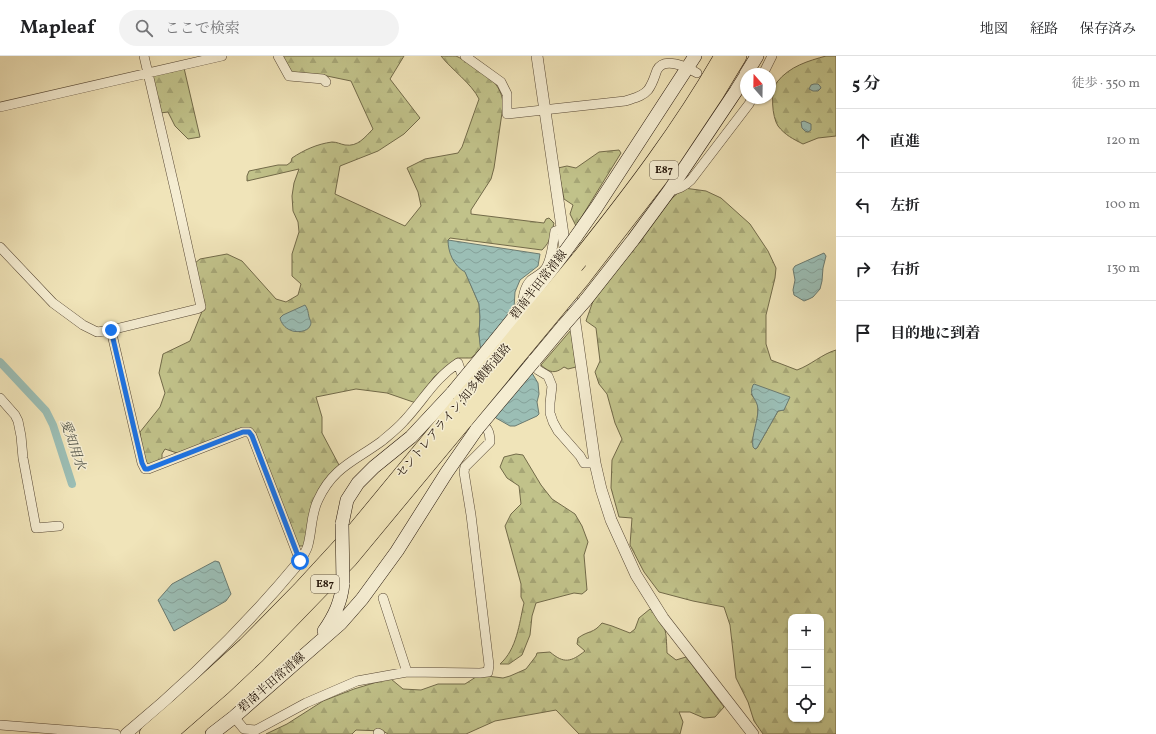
<!DOCTYPE html>
<html lang="ja">
<meta charset="utf-8">
<style>
body{margin:0;font-family:Vollkorn,"Noto Serif JP",serif;background:#f2f2f2;color:#202124}
.controls{position:absolute;right:12px;bottom:12px;display:grid;overflow:hidden;border-radius:8px;box-shadow:0 1px 3px #0004}
.controls button{width:36px;height:36px;display:grid;place-items:center;padding:0;border:0;border-bottom:1px solid #e0e0e0;background:#fff;color:#202124;font:20px sans-serif}
.compass{position:absolute;left:740px;top:12px;width:36px;height:36px;border-radius:50%;background:#fff;box-shadow:0 1px 3px #0004;rotate:340deg}
.stop{position:absolute;width:12px;height:12px;margin:-9px;border:3px solid #1a73e8;border-radius:50%;background:#fff}
.stop.end{background:#1a73e8;border-color:#fff;box-shadow:0 1px 4px #0008}
.list{margin:0;padding:0;list-style:none}
h2{display:flex;justify-content:space-between;align-items:center;height:52px;margin:0;padding:0 16px;font-size:17px}
h2 small{font-size:13px;font-weight:400;color:#757577}
.list li{display:grid;grid-template-columns:26px 1fr auto;gap:12px;align-items:center;box-sizing:border-box;height:64px;padding:0 16px;border-top:1px solid #e0e0e0}
.list b{display:block;font-size:15px;white-space:nowrap}
.list em{font-size:13px;font-style:normal;color:#757577}
.icon{flex:none;width:22px;height:22px;fill:none;stroke:currentColor;stroke-width:2;stroke-linecap:round;stroke-linejoin:round}
.map{position:relative;flex:none;width:836px;height:678px;overflow:hidden}
header{display:flex;align-items:center;gap:24px;box-sizing:border-box;height:56px;padding:0 20px;background:#fff;border-bottom:1px solid #e0e0e0}
header strong{font-size:19px}
nav{display:flex;gap:22px;margin-inline-start:auto;font-size:14px}
.search{width:280px;height:36px;background:#f2f2f2;display:flex;align-items:center;gap:10px;box-sizing:border-box;padding:0 14px;border-radius:22px;color:#757577;font-size:15px}
main{display:flex}
aside{flex:1;background:#fff}
.map>svg:first-child{display:block}
</style>
<header>
<strong>Mapleaf</strong>
<div class="search"><svg class="icon" aria-label="search" viewBox="0 0 24 24"><circle cx="10" cy="10" r="6"/><path d="M15 15l6 6"/></svg>ここで検索</div>
<nav><a>地図</a><a>経路</a><a>保存済み</a></nav>
</header>
<main>
<div class="map">
<svg width="836" height="678" viewBox="0 0 836 678">
<defs>
<pattern id="forest-firs" width="22" height="20" patternUnits="userSpaceOnUse"><rect width="22" height="20" fill="#c1c28a"/><path d="M5 1l3.5 6h-7zM16 11l3.5 6h-7z" fill="#a6a676"/></pattern>
<pattern id="water-waves" width="16" height="10" patternUnits="userSpaceOnUse"><rect width="16" height="10" fill="#9bbeb5"/><path d="M0 5q4-4 8 0t8 0" fill="none" stroke="#85a29a"/></pattern>
</defs>
<rect width="100%" height="100%" fill="#f0e4b9"/>
<filter id="stains"><feTurbulence type="fractalNoise" baseFrequency=".005" numOctaves="4"/><feColorMatrix values="0 0 0 0 .2 0 0 0 0 .09 0 0 0 0 .02 0 0 0 .5 -.17"/></filter>
<radialGradient id="worn" r=".72"><stop offset=".6" stop-color="#630" stop-opacity="0"/><stop offset="1" stop-color="#630" stop-opacity=".3"/></radialGradient>
<path fill="url(#forest-firs)" stroke="#726a49" fill-rule="evenodd" d="M280,0h124l-14,23 30,39 -16,16 -26,17 -38,15 -5,28 70,32 16,-20 -3,-14 -11,-24 18,-9 33,-6 4,-6 17,-48c-7,-15 -28,-30 -38,-43 4,0 11,0 15,0 5,2 10,6 14,8 17,10 33,21 33,42l-9,62 -3,11 -20,31v4l73,9 2,-4 3,-1 5,5c-3,12 -3,18 -12,27l-92,-12 -2,2c3,13 4,25 17,31l14,33 1,13 -1,17 2,15 -10,9h-14l-23,19 -18,26 -29,-10 -31,-4 -40,8 6,20v16l17,32 -14,15 -20,66h-8l-48,-115 -69,23 -15,-5 -3,5v7l-15,6 -4,-10 -3,-25 20,-25 5,-14 -6,-20 4,-19 27,-13 13,-32 -8,-46 5,-4 27,-5 15,7 34,38 10,3 12,-7 3,-11 -9,-8v-22l7,-22 -1,-10 -5,-11 -1,-15 2,-13 5,-14 -52,12v-5l2,-5 29,-6h9l4,-3 1,-4c12,-8 25,-14 40,-16 5,0 8,2 13,3 13,2 20,-8 28,-16l-22,-48 -24,-5 -30,-1 -4,-1z
M826,0h10v80l-18,2 -15,6c-10,-5 -18,-9 -25,-18 -6,-9 -8,-35 -1,-44 13,-16 31,-21 49,-26z
M184,12l16,69 -12,2 -13,-13 -7,-14 -8,1 -7,-36 4,-4z
M619,94l2,3 -45,73 -6,-12 3,-9 -9,-6 -6,-31 9,-2 9,2 23,-16z
M684,132l22,3 15,7 29,26 18,27 8,17 -1,10 -9,37v29l5,16 26,10c14,-5 25,-16 39,-20v384h-73l-9,-13 -6,-19 -12,-24 -6,-53 -6,-18 -31,-6 -34,-9 -15,-20 -14,-27 2,-27 -13,-1 -8,-29 1,-28 10,-21 -7,-16 -8,-29 -8,-10 -4,-12 5,-11 -4,-33 -10,-7 7,-20 78,-102zM751,338l34,13 -1,3 -6,1 -21,37 -2,1 -3,-7 5,-20 1,-14 -1,-6zM791,561h30v102h-30z
M571,274l5,37 -8,2 -4,-2c-9,7 -14,6 -23,-2z
M516,398l7,1 18,30 11,14 23,15 7,12 6,16 -4,13 3,35 -5,4 -8,-1 -38,10 -4,13 -2,19 -8,20 -13,9h-9c17,-15 19,-40 24,-61l-3,-6v-13l-16,-58 6,-12 10,-10 -2,-18 -12,-8 -7,-11 4,-10z
M650,553c17,16 16,21 17,44l9,7 10,-3 38,50 -9,10 -11,1 -14,-6h-11l4,10 -3,12h-101l-23,-24 -61,11 -29,13h-78l-5,-3 -27,-1 -4,4h-86l21,-10 36,-23 31,-12 33,-10h4l12,10 18,1 17,-6h27l14,-9 24,3 7,-2 16,-7 10,-13 1,-3 13,-1c14,12 21,10 35,-1l-8,-7 1,-6c11,-8 15,-4 24,-15l10,3 18,7 5,-4 4,-11z"/>
<path fill="url(#water-waves)" stroke="#6b7a70" d="M814,28h4l2,2 1,2 -3,3h-5l-4,-2 2,-4z
M804,65l7,3v6l-3,2 -3,-1 -3,-3 -1,-6z
M448,184l92,14 -2,12 -18,14 -5,12 -1,16 5,49 4,8 9,8 6,10 1,11 -2,8 2,12 -2,2 -22,10h-5l-14,-8 -8,-8 -2,-6 -7,-70 1,-17 -1,-13 -14,-32c-11,-6 -17,-19 -17,-32z
M824,197l2,3 -3,12 -1,13 -2,8 -7,8 -4,2 -5,2 -10,-6 -1,-5 2,-10 -2,-11 2,-3z
M305,249c3,4 3,7 4,12 1,3 3,6 1,9 -2,6 -15,7 -20,4 -5,-2 -9,-7 -10,-12l3,-3z
M754,328l36,13 -6,13 -6,1 -21,37 -2,1 -2,-2c-2,-12 5,-25 5,-38 -1,-12 -10,-12 -5,-24z
M215,505l4,1 12,32 -5,7 -52,30 -16,-31 14,-16z"/>
<g fill="none" stroke-linecap="round" stroke-linejoin="round">
<path stroke="#9bbeb5" stroke-width="8" d="M0,306l46,49 7,14 19,59"/>
<defs>
<path id="minor" d="M278,0l11,20 34,3 3,3
M465,0l36,26 6,12v20l118,-13c9,-3 17,-4 23,-11 5,-7 6,-12 9,-20 7,-14 30,-3 40,3
M763,18l9,-18
M0,51l222,-51
M669,135c9,-2 15,-4 22,-11l58,-76 3,-6
M0,191l53,56 30,22 14,7 14,-2 86,-21 4,-2 -25,-113 -32,-138
M522,251c1,-9 2,-20 9,-27 5,-4 11,-6 15,-12 6,-10 7,-25 9,-37l7,-2
M111,274l31,133 3,6h3l95,-37h6l3,4 48,125
M529,304l9,10 10,6 4,10 -2,17v10l3,9 5,9 22,25 4,7h11
M0,342l15,17 3,6 3,15 2,22 13,70 23,-2
M300,505c3,-5 7,-11 8,-16 4,-15 3,-31 10,-45 15,-33 37,-39 64,-59 7,-6 16,-13 22,-20 19,-20 30,-42 54,-58l7,21
M383,542l24,74
M234,661l10,12 12,1 50,-27 51,-22 50,-9 73,1 8,-1 1,-7 -18,-150 -7,-43 1,-5 25,-25c0,-13 -4,-15 -13,-22
M0,669l116,9
M378,677l2,1"/>
<path id="tertiary" d="M537,0l29,199
M570,232l25,175 6,26 10,31 25,55 27,43 90,116
M126,678c63,-52 122,-110 174,-173"/>
<path id="secondary" d="M746,18l11,-18
M575,182l21,-30 99,-152
M585,245l48,-61 36,-49 67,-100 10,-16
M534,305l30,-36
M342,468l5,-24 11,-17 16,-16 37,-30 42,-45
M324,575c11,-16 17,-29 19,-48
M212,678l22,-17 107,-94 21,-24 35,-48 50,-79 30,-43"/>
<path id="motorway" d="M579,204c52,-65 103,-132 144,-204
M581,223l78,-101 56,-84 23,-38
M148,678l30,-26 68,-62 54,-55 57,-62 103,-125
M168,678l55,-48 33,-31 93,-96 117,-141"/>
</defs>
<use href="#minor" stroke="#564734" stroke-width="10"/>
<use href="#tertiary" stroke="#564734" stroke-width="12"/>
<use href="#secondary" stroke="#221308" stroke-width="14"/>
<use href="#motorway" stroke="#221308" stroke-width="18"/>
<use href="#minor" stroke="#f5edd2" stroke-width="9"/>
<use href="#tertiary" stroke="#f5edd2" stroke-width="11"/>
<use href="#secondary" stroke="#f5edd2" stroke-width="13"/>
<use href="#motorway" stroke="#f0e4b9" stroke-width="17"/>
<defs>
<path id="secondary-bridge" d="M564,269l21,-24
M453,336c42,-51 84,-101 122,-154
M477,373l57,-68
M342,468l1,59"/>
<path id="motorway-bridge" d="M460,348l119,-144
M466,362l115,-139"/>
</defs>
<use href="#secondary-bridge" stroke="#221308" stroke-width="14" stroke-linecap="butt"/>
<use href="#motorway-bridge" stroke="#221308" stroke-width="18" stroke-linecap="butt"/>
<use href="#secondary-bridge" stroke="#f5edd2" stroke-width="13"/>
<use href="#motorway-bridge" stroke="#f0e4b9" stroke-width="17"/>
</g>
<g fill="none" stroke-linecap="round" stroke-linejoin="round">
<path stroke="#1a73e8" stroke-width="5" d="M111,274l31,133 3,6h3l95,-37h6l3,4 48,125"/>
</g>
<g text-anchor="middle" dominant-baseline="central" stroke-width="3" stroke-linejoin="round" paint-order="stroke">
<g fill="#f5edd2" stroke="#615445" stroke-width="1">
<rect x="650" y="105" width="28" height="18" rx="3"/>
<rect x="311" y="519" width="28" height="18" rx="3"/>
</g>
<g font-size="11" font-weight="bold" fill="#221308">
<text x="664" y="114">E87</text>
<text x="325" y="528">E87</text>
</g>
<g font-size="12" fill="#221308" stroke="#f5edd2">
<text transform="translate(539 229) rotate(-52)">碧南半田常滑線</text>
<text transform="translate(454 355) rotate(-50)">セントレアライン;知多横断道路</text>
<text transform="translate(272 627) rotate(-41)">碧南半田常滑線</text>
</g>
<g font-size="13" font-style="italic" fill="#4c4f45" stroke="#f5edd2">
<text transform="translate(72 389) rotate(71)">愛知用水</text>
</g>
</g>
<rect width="100%" height="100%" filter="url(#stains)"/>
<rect width="100%" height="100%" fill="url(#worn)"/>
</svg>
<div class="controls">
<button>+</button>
<button>−</button>
<button><svg class="icon" aria-label="locate" viewBox="0 0 24 24"><circle cx="12" cy="12" r="6"/><path d="M12 2v4M12 18v4M2 12h4M18 12h4"/></svg></button>
</div>
<svg class="compass" viewBox="-18 -18 36 36"><path d="M0-13l5 13h-10z" fill="#e53935"/><path d="M0 13l5-13h-10z" fill="#757577"/></svg>
<div class="stop" style="left:300px;top:505px"></div>
<div class="stop end" style="left:111px;top:274px"></div>
</div>
<aside>
<h2>5 分<small>徒歩 · 350 m</small></h2>
<ul class="list">
<li><svg class="icon" aria-label="ahead" viewBox="0 0 24 24"><path d="M12 20V5M6 11l6-6 6 6"/></svg><div><b>直進</b></div><em>120 m</em></li>
<li><svg class="icon" aria-label="left" viewBox="0 0 24 24"><path d="M17 20v-9H6M10 6l-5 5 5 5"/></svg><div><b>左折</b></div><em>100 m</em></li>
<li><svg class="icon" aria-label="right" viewBox="0 0 24 24"><path d="M7 20v-9h11M14 6l5 5-5 5"/></svg><div><b>右折</b></div><em>130 m</em></li>
<li><svg class="icon" aria-label="arrive" viewBox="0 0 24 24"><path d="M6 21V4h12l-3 4 3 4H6"/></svg><div><b>目的地に到着</b></div></li>
</ul>
</aside>
</main>
